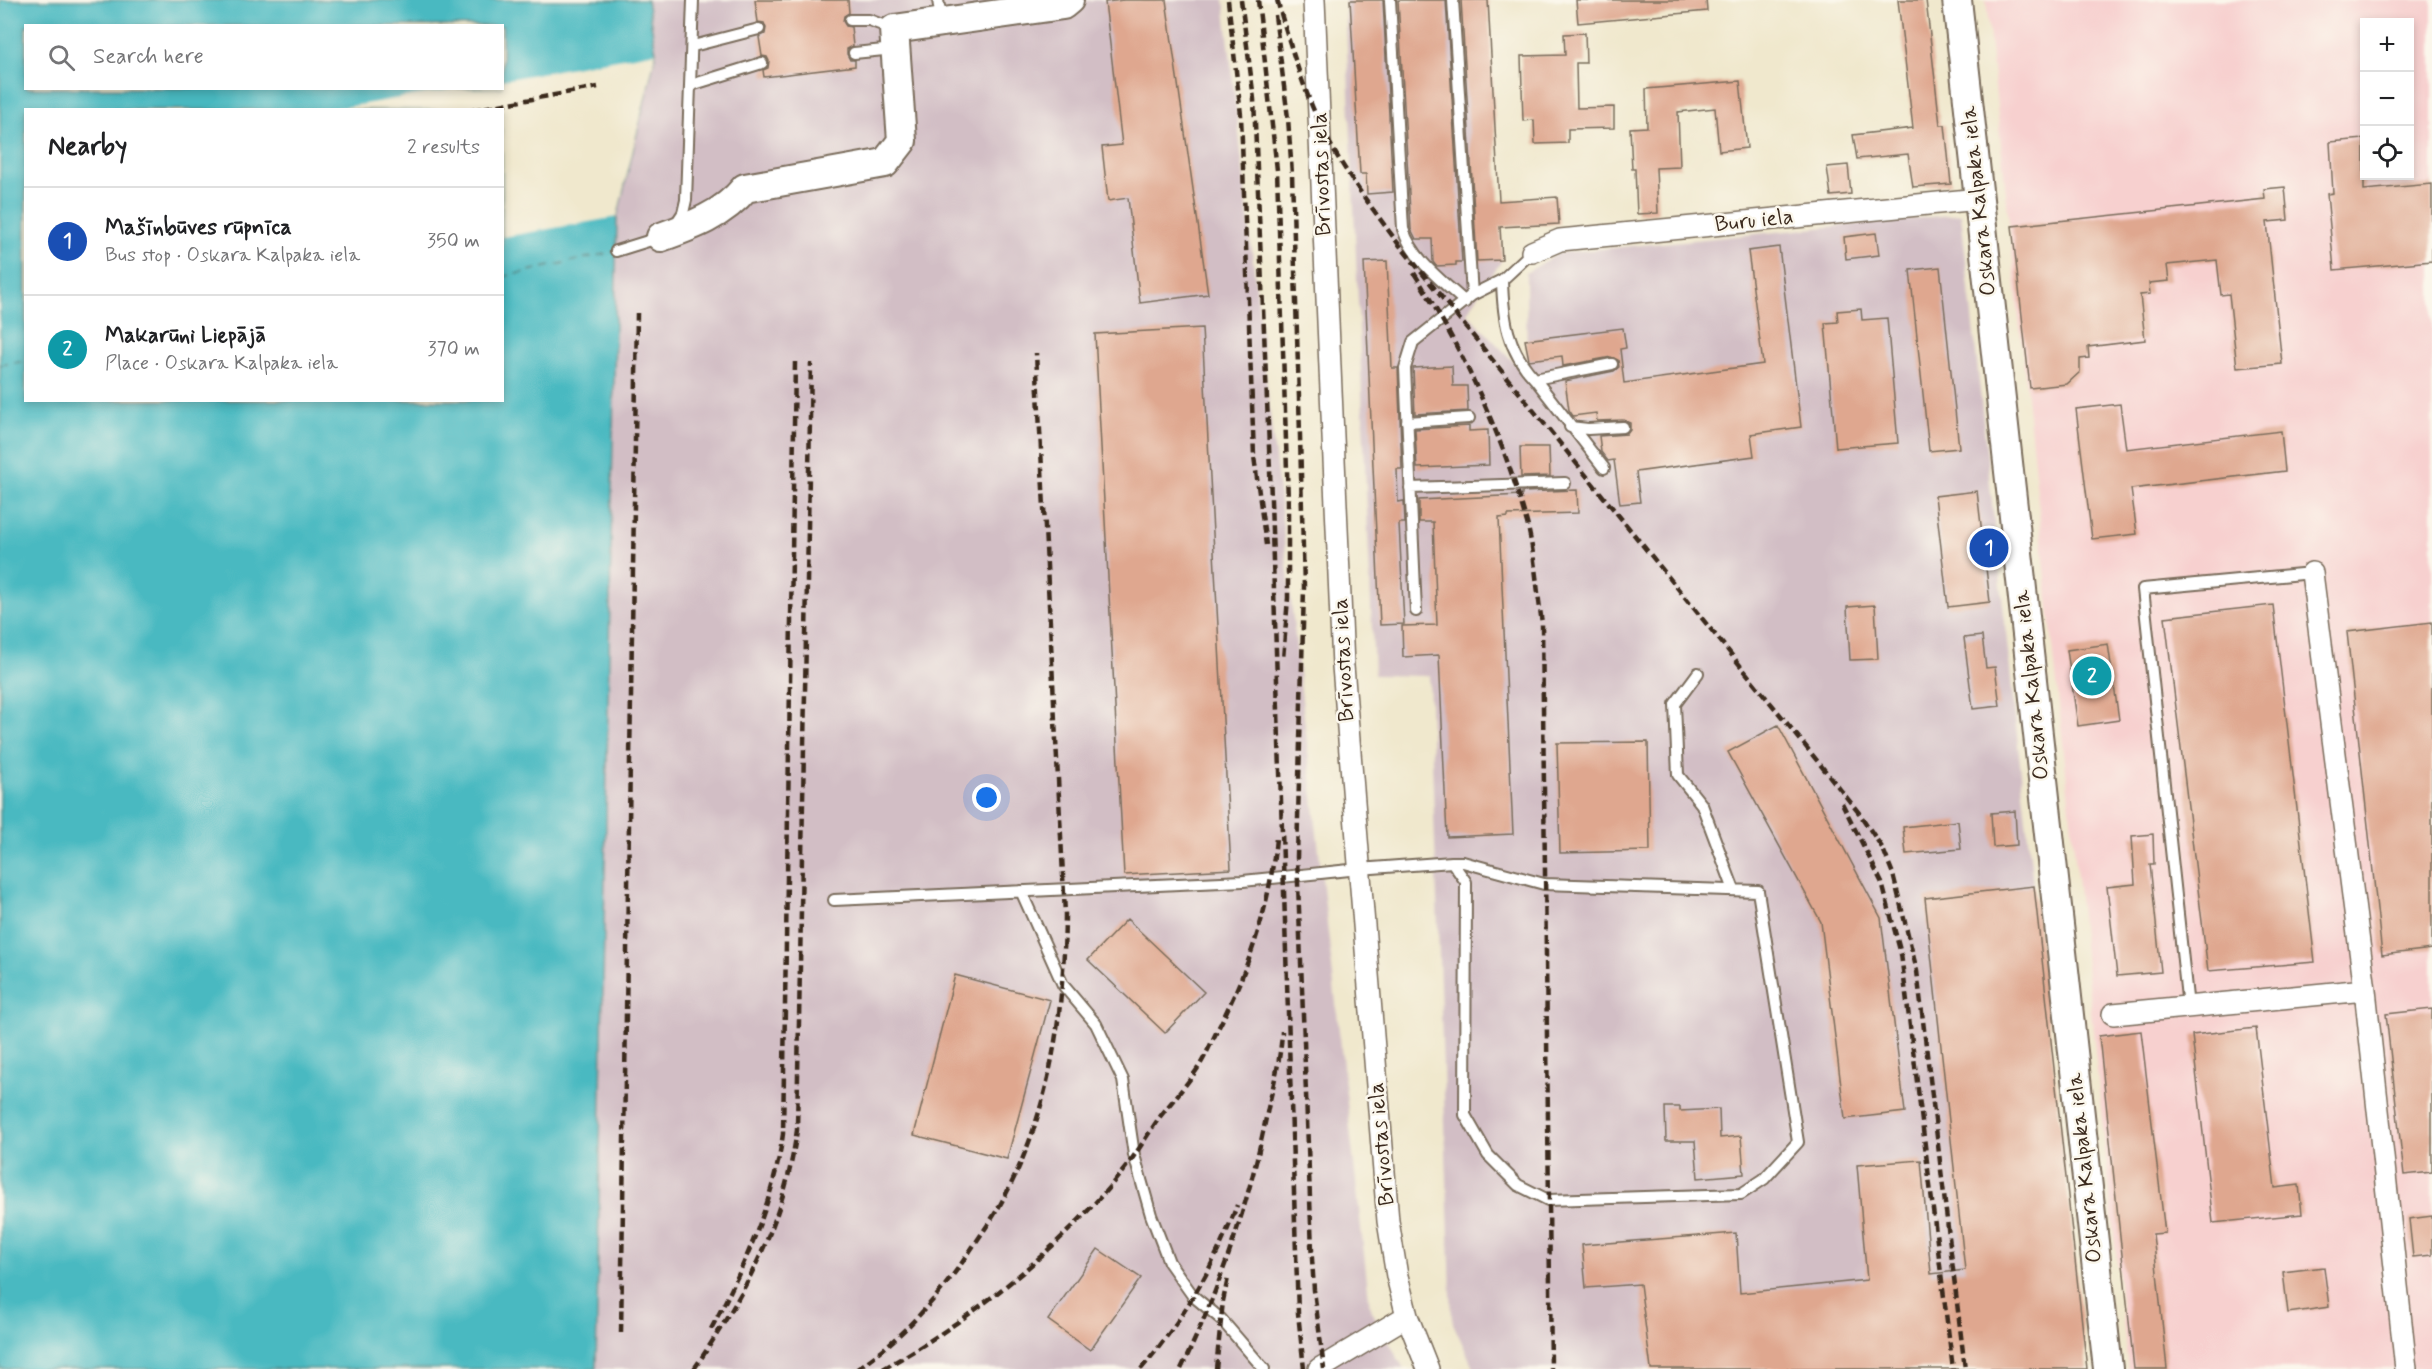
<!DOCTYPE html>
<meta charset="utf-8">
<style>
body{margin:0;font-family:Mynerve,sans-serif;background:#f2f2f2;color:#202124}
.controls{position:absolute;right:18px;top:18px;display:grid;overflow:hidden;border-radius:0px;box-shadow:0 3px 9px #0003}
.controls button{width:54px;height:54px;display:grid;place-items:center;padding:0;border:0;border-bottom:2px solid #e0e0e0;background:#fff;color:#202124;font:30px sans-serif}
.you{position:absolute;left:987px;top:798px;width:21px;height:21px;margin:-15px;border:4px solid #fff;border-radius:50%;background:#1a73e8;box-shadow:0 0 0 9px #1a73e833}
.badge{display:grid;place-items:center;width:39px;height:39px;border-radius:50%;background:#c8321e;color:#fff;font-size:20px;font-weight:700}
.pin{position:absolute;translate:-50% -50%;border:3px solid #fff;box-shadow:0 2px 6px #0006}
.list{margin:0;padding:0;list-style:none}
h2{display:flex;justify-content:space-between;align-items:center;height:78px;margin:0;padding:0 24px;font-size:26px}
h2 small{font-size:20px;font-weight:400;color:#757577}
.list li{display:grid;grid-template-columns:39px 1fr auto;gap:18px;align-items:center;box-sizing:border-box;height:108px;padding:0 24px;border-top:2px solid #e0e0e0}
.list b{display:block;font-size:22px;white-space:nowrap}
.list p{margin:0;font-size:20px;white-space:nowrap;color:#757577}
.list em{font-size:20px;font-style:normal;color:#757577}
.icon{flex:none;width:33px;height:33px;fill:none;stroke:currentColor;stroke-width:2;stroke-linecap:round;stroke-linejoin:round}
.map{position:relative;flex:none;width:2432px;height:1369px;overflow:hidden}
.search{position:absolute;background:#fff;box-shadow:0 3px 9px #0003;left:24px;top:24px;width:480px;height:66px;display:flex;align-items:center;gap:15px;box-sizing:border-box;padding:0 21px;border-radius:0px;color:#757577;font-size:22px}
.panel{position:absolute;background:#fff;box-shadow:0 3px 9px #0003;left:24px;top:108px;width:480px;height:294px;border-radius:0px}
.map>svg:first-child{display:block}
</style>
<div class="map">
<svg width="2432" height="1369" viewBox="0 0 2432 1369">
<rect width="100%" height="100%" fill="#fbf7ec"/>
<filter id="ink" filterUnits="userSpaceOnUse"><feTurbulence type="fractalNoise" baseFrequency=".0167" numOctaves="2"/><feDisplacementMap in="SourceGraphic" scale="12" xChannelSelector="R" yChannelSelector="G"/><feConvolveMatrix kernelMatrix="1 2 1 2 8 2 1 2 1" color-interpolation-filters="sRGB"/></filter>
<filter id="wash" filterUnits="userSpaceOnUse"><feTurbulence type="fractalNoise" baseFrequency=".008" numOctaves="4" result="noise"/><feDisplacementMap in="SourceGraphic" scale="24" xChannelSelector="R" yChannelSelector="G"/><feGaussianBlur stdDeviation="1.35" result="paint"/><feColorMatrix in="noise" values="0 0 0 0 0 0 0 0 0 0 0 0 0 0 0 0 0 1.4 0 .05"/><feComposite in="paint" operator="in"/></filter>
<g filter="url(#wash)">
<rect width="100%" height="100%" fill="#f0e8cd"/>
<path fill="#f7d0cf" fill-rule="evenodd" d="M1986,0h446v1369h-304zM2364,22h46v154h-46z"/>
<path fill="#d2bec5" d="M647,0h577l146,1308 34,61h-808l21,-1152 39,-164z
M1345,0h143l14,260 -35,53 60,63 -1,-103 33,-20 402,-39 124,1155h-611l-22,-48 -23,-645 -55,-1z"/>
<path fill="#4ab9c1" stroke="#427270" stroke-width="1.5" fill-rule="evenodd" d="M0,0h647l9,52 -39,165 -21,1152h-596zM26,26h476v62h-476zM26,110h476v290h-476z"/>
<path fill="#f0e8cd" d="M656,52l-39,165 -114,20 -1,-127 -167,-1 118,-20 49,-1 1,-8z"/>
<g fill="none" stroke-linecap="round" stroke-linejoin="round">
<path stroke="#405c57" stroke-width="1.5" stroke-dasharray="8 6" stroke-linecap="butt" d="M502,277l111,-25
M0,365l26,-4"/>
</g>
<g id="blocks">
<path fill="#dfa78f" d="M755,0h93l1,13 -5,3 -1,5 3,5 5,1 2,19 -6,3v5l3,6h5v6l-91,11 -1,-7 5,-2 1,-7 -2,-4 -5,-1 -3,-19 6,-3 1,-6 -2,-5 -6,-1z
M1124,0h42l42,294 -68,9 -12,-105 -20,3 -6,-54 20,-2 -17,-143z
M1350,0h33l10,192 -26,2 -1,-20h-6z
M1398,0h48l16,262h-6v3l-20,1 -3,-4 -1,-23h-16l-5,-10z
M1461,0h27l11,201 58,-4 2,27 -59,3 2,33 -25,1z
M1576,0h130l1,11 -129,12z
M1898,0h28l14,125h5l6,59 -38,3 -5,-33 -51,5 -4,-24 60,-7z
M1585,33l1,30h-10l1,45 37,-1v21l-46,1v14l-33,1 -1,-24 -11,1 -2,-65 44,-1 -1,-21z
M1740,81l7,67 -28,3 -4,-43 -37,4 2,55 -24,1 2,45 -21,1 -2,-45h-3l-2,-41 17,-1 -1,-38z
M2364,139v51l68,-6v77l-98,9 -7,-76 6,-1 -3,-51z
M1848,165l3,29 -20,2 -4,-29z
M2285,187l3,33 -21,2 15,142 -45,4 -8,-74 -8,1 -4,-35 -50,5 2,16 -20,2 1,11 -10,1 5,45 -57,7 1,11 -9,1v13l-13,12 -37,4 -18,-162 253,-27 -1,-10z
M1876,233l3,22 -33,4 -2,-22z
M1779,247l22,180 -50,7 3,22 -118,16 4,30 -20,2 -6,-44 -6,1 -7,-9 -2,-16 28,-2 3,-4v-7l-7,-3 -26,1 -1,-8 -23,3 -4,-6 -4,-29 49,-10 5,-4 -1,-7 -7,-3 -48,9 -1,-10 -33,4 -4,-20 98,-12 3,20 -6,1 4,34 139,-19 -15,-113z
M1387,261l5,107h6l4,101h-5l1,33 6,-1 1,22h-6l5,101 -24,1 -16,-363z
M1940,267l19,181 -30,3 -19,-181z
M1861,309l1,11 25,-2 11,125 -62,5 -11,-125 13,-1 -1,-11z
M1202,328l29,541 -107,6 -29,-541z
M1452,366l1,20h14l1,25 -53,3 -2,-46z
M2120,404l6,45 155,-18 4,40 -154,18 6,45 -45,5 -16,-130z
M1469,426v5l19,-1 1,35 -72,3 -2,-39z
M1520,447h29l1,29 -29,1z
M1577,490l1,23 -70,2v2l-9,1 14,316 -66,3 -8,-182 -36,2 -1,-31 35,-1 -4,-103h-14v-22l103,-5v-3z
M1977,491l13,111 -42,5 -13,-111z
M1875,605l3,54 -28,1 -3,-53z
M2273,605l42,357 -107,9 -43,-354z
M2432,622v327l-50,6 -35,-323z
M1982,636l4,32 9,-1 5,39 -27,3 -9,-71z
M2108,644l11,76 -41,6 -11,-76z
M1778,725l103,193 24,194 -60,7 -24,-197 -93,-170z
M1648,742l2,109 -90,2 -3,-110z
M2015,811l2,34 -24,2 -2,-34z
M1958,821l3,28 -55,5 -3,-27z
M2153,834l1,30h-4l11,108 -44,4 -10,-89 28,-3 -3,-48z
M2034,886l53,483h-436l-11,-85 -54,4 -4,-43 154,-12 4,60 127,-13 -10,-115 64,-5 10,114 34,-4 -40,-372z
M1127,919l77,73 -39,41 -77,-73z
M955,975l95,25 -43,159 -93,-24z
M2432,1009v163l-28,3 -18,-161z
M2256,1028l19,160 24,-3 3,29 -89,9 -21,-188z
M2141,1031l24,202 -12,1 14,135h-33l-35,-333z
M1665,1107h15v4l39,-2 1,29 21,-2 3,38 -46,4 -3,-37h-29z
M2432,1216v39l-19,2 -4,-38z
M1098,1249l43,29 -51,72 -42,-30z
M2324,1267l5,40 -41,6 -5,-41z"/>
</g>
</g>
<g filter="url(#ink)">
<use href="#blocks" fill-opacity="0" stroke="#7a6c5b" stroke-width="1.5"/>
<g fill="none" stroke-linecap="round" stroke-linejoin="round">
<defs>
<path id="lane" d="M938,0l3,20
M1390,0l13,229c10,31 38,51 62,73
M1453,0l19,295
M850,20h19l24,9
M693,46l66,-17
M854,53l40,-4
M691,85l71,-22
M675,225l8,-12 3,-13 7,-200
M616,251l45,-14
M1502,280c1,38 5,70 33,99l69,89
M1535,379l77,-15
M1407,422l62,-4
M1570,427l18,2 35,-2
M1410,488l155,-5
M1416,611l-11,-243 8,-26 59,-47 30,-15 30,-28
M1698,673l-23,31 3,71 24,30 32,85
M1021,891l42,94 33,39 27,56 11,75 17,60 18,47 24,34 28,23 43,50
M834,900l409,-19 116,-12 93,-7h11l81,22 214,7 40,251 -34,37 -23,15 -193,6 -30,-15 -30,-30 -23,-40 1,-233 -14,-20
M2188,1007l-45,-418 169,-16"/>
<path id="street" d="M1314,0l29,666 45,555 9,55 10,40 21,53
M1532,252l28,-12 419,-41
M2312,573l53,417 41,379
M2113,1014l252,-24
M1319,1369l88,-53"/>
<path id="secondary" d="M1957,0l151,1369
M661,237c31,-11 62,-22 84,-49l140,-25 17,-22 -8,-112 169,-24 6,-5"/>
</defs>
<use href="#lane" stroke="#7a6c5b" stroke-width="14"/>
<use href="#street" stroke="#7a6c5b" stroke-width="24"/>
<use href="#secondary" stroke="#7a6c5b" stroke-width="32"/>
<use href="#lane" stroke="#fff" stroke-width="10"/>
<use href="#street" stroke="#fff" stroke-width="21"/>
<use href="#secondary" stroke="#fff" stroke-width="28"/>
<path stroke="#3b2a1e" stroke-width="4.5" stroke-dasharray="9 4.5" stroke-linecap="butt" d="M1228,0l13,115 13,341 12,89
M1241,0l13,99 16,371 28,843 6,56
M1258,0l19,170 11,331v97l-5,61
M1277,0c12,41 24,83 42,122 20,43 50,82 78,120l406,501 56,70 24,36 10,25 24,97 48,398
M1275,15l13,103 4,56 7,224 5,189 -7,270 15,394
M472,110l126,-23
M1414,273c50,79 88,161 113,250 8,32 10,68 15,100l9,746
M1842,803l40,80 19,71 52,415
M1311,1243l3,47 10,79
M711,1329c33,-62 62,-125 72,-195l12,-772
M621,1333l16,-1020
M694,1369c52,-77 90,-146 103,-239l14,-767
M857,1369c45,-31 83,-73 113,-118 10,-15 21,-30 30,-46 50,-89 64,-190 65,-291l-29,-561
M883,1369c92,-52 176,-119 243,-202 12,-16 22,-33 33,-49 13,-17 27,-32 39,-50 9,-14 15,-30 23,-45 30,-61 49,-117 55,-185
M1141,1369c41,-48 75,-105 96,-164
M1181,1369c41,-85 69,-169 87,-261 6,-25 13,-51 14,-77
M1216,1369l7,-68 5,-23"/>
</g>
</g>
<g text-anchor="middle" dominant-baseline="central" stroke-width="5" stroke-linejoin="round" paint-order="stroke">
<g font-size="22" fill="#3b2a1e" stroke="#fbf7ec">
<text transform="translate(1322 174) rotate(-92)">Brīvostas iela</text>
<text transform="translate(1979 201) rotate(-96)">Oskara Kalpaka iela</text>
<text transform="translate(1754 221) rotate(-6)">Buru iela</text>
<text transform="translate(1344 660) rotate(-93)">Brīvostas iela</text>
<text transform="translate(2032 685) rotate(-96)">Oskara Kalpaka iela</text>
<text transform="translate(1382 1144) rotate(-95)">Brīvostas iela</text>
<text transform="translate(2085 1168) rotate(-96)">Oskara Kalpaka iela</text>
</g>
</g>
</svg>
<div class="controls">
<button>+</button>
<button>−</button>
<button><svg class="icon" aria-label="locate" viewBox="0 0 24 24"><circle cx="12" cy="12" r="6"/><path d="M12 2v4M12 18v4M2 12h4M18 12h4"/></svg></button>
</div>
<div class="you"></div>
<div class="pin badge" style="left:1989px;top:548px;background:#1a4fb4">1</div>
<div class="pin badge" style="left:2092px;top:676px;background:#0f9aa8">2</div>
<div class="search"><svg class="icon" aria-label="search" viewBox="0 0 24 24"><circle cx="10" cy="10" r="6"/><path d="M15 15l6 6"/></svg>Search here</div>
<section class="panel">
<h2>Nearby<small>2 results</small></h2>
<ul class="list">
<li><span class="badge" style="background:#1a4fb4">1</span><div><b>Mašīnbūves rūpnīca</b><p>Bus stop · Oskara Kalpaka iela</p></div><em>350 m</em></li>
<li><span class="badge" style="background:#0f9aa8">2</span><div><b>Makarūni Liepājā</b><p>Place · Oskara Kalpaka iela</p></div><em>370 m</em></li>
</ul>
</section>
</div>
